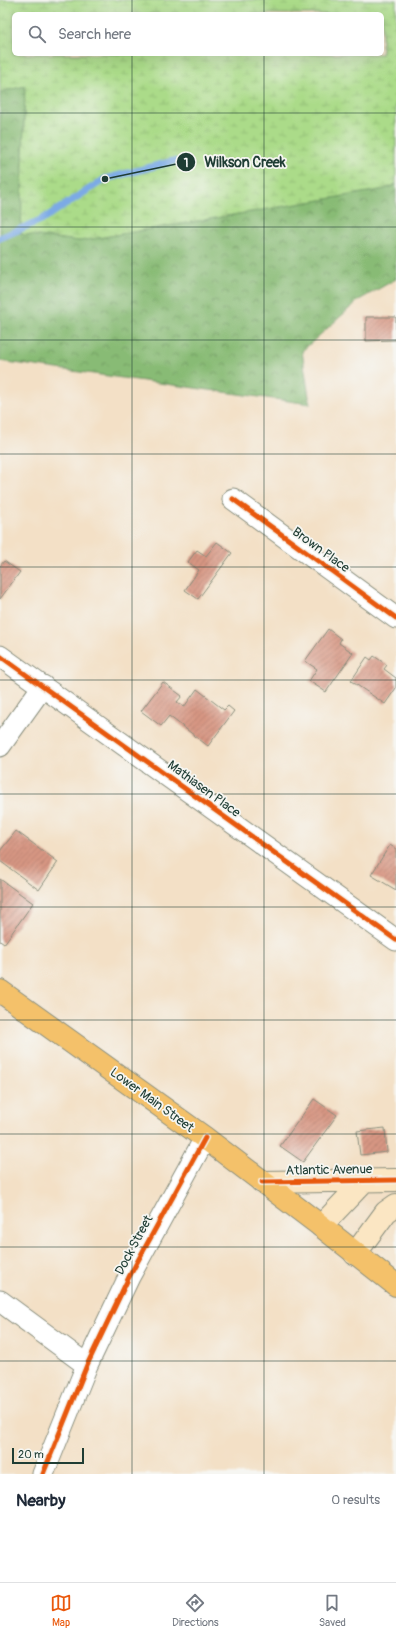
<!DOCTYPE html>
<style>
body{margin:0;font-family:Pangolin,sans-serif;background:#f6f6f7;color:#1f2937}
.scale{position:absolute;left:12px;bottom:10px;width:72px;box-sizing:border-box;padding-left:4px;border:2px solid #1f3d34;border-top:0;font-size:11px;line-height:14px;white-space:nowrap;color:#1f3d34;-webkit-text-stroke:3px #f6f6f2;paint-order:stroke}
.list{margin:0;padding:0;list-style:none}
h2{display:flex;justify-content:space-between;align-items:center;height:52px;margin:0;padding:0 16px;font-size:17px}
h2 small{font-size:13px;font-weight:400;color:#747a83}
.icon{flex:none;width:22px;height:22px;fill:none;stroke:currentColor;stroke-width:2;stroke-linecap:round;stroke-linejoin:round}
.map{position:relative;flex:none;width:396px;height:1474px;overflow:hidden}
.search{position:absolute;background:#fff;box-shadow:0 4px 16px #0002;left:12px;right:12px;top:12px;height:44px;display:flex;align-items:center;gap:10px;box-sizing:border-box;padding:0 14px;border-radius:6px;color:#747a83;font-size:15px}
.sheet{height:108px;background:#fff}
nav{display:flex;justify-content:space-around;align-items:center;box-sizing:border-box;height:56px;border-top:1px solid #e0e1e3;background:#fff;font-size:11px;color:#747a83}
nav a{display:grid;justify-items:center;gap:2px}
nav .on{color:#ea580c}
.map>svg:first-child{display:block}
</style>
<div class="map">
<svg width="396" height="1474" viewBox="0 0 396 1474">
<defs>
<pattern id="forest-crowns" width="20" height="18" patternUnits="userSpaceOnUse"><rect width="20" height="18" fill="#88bb75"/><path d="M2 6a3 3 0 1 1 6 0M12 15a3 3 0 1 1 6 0" fill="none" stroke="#6f9961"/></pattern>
<pattern id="wetland-marsh" width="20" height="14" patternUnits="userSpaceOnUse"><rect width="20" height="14" fill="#abdb89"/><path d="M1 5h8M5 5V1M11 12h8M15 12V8" fill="none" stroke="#93bd77"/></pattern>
<pattern id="building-hatch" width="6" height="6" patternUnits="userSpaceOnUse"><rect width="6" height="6" fill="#d79683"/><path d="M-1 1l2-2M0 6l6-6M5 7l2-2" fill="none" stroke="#ae7c6c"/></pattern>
</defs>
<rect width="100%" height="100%" fill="#f6f6f2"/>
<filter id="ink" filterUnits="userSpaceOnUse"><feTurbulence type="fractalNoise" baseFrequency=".025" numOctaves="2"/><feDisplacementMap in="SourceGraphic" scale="8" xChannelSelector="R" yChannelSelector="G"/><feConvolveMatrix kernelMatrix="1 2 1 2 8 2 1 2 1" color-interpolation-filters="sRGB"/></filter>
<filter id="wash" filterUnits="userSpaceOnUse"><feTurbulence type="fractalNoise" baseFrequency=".012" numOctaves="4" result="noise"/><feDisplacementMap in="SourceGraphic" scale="16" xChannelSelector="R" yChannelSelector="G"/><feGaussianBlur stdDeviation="0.9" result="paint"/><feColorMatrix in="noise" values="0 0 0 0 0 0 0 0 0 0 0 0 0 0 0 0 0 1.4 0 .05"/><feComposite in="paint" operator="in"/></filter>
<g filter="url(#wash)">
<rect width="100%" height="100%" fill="#f3e0c6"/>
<path fill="url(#forest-crowns)" stroke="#547c54" d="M25,86l-4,148 59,7 305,-52 11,-5v95l-37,21 -57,51 8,53 -310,-43v-269z"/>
<path fill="url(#wetland-marsh)" stroke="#658c5e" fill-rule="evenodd" d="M0,0h396v184l-11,5 -305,52 -59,-7 4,-148 -25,6zM14,14h368v40h-368z"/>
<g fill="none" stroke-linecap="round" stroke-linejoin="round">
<path stroke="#7baae5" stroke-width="7" d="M0,238l43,-19 62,-40 69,-18"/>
</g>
<g id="blocks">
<path fill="url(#building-hatch)" d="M366,317h30v23l-30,1z
M217,542l15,11 -34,46 -13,-9 14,-20 -11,-8 9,-12 9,6z
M4,561l16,11 -20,27v-33z
M328,629l13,10 -2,4 14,10 -27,39 -17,-11 8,-12 -12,-8z
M374,656l13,9 -3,4 12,9v10l-11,16 -34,-23 16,-24 4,3z
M163,682l19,14 -5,6 7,5 13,-18 27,21 4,-4 6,5 -26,35 -39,-30 -8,10 -20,-15z
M16,831l42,31 -19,28 -39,-29v-10z
M390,845l6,4v41l-25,-15z
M0,879l33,24 -29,41 -4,-3z
M314,1099l23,16 -34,47 -23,-16z
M385,1128l2,24 -27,3 -3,-24z"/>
</g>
</g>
<g filter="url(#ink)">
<use href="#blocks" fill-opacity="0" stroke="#898e7d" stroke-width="1"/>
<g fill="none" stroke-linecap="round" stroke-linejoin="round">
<defs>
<path id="street" d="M233,499l163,119
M0,656l396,284
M0,746l43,-60
M0,1301l87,64
M43,1474l44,-109 42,-88 76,-139"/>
<path id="secondary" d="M262,1182l134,-2
M321,1226l43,-45
M355,1254l31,-42 10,-7"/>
<path id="primary" d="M0,991l205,147 116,88 75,59"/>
</defs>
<use href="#street" stroke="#898e7d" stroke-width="23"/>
<use href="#secondary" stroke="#898e7d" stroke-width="24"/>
<use href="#primary" stroke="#898e7d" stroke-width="24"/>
<use href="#street" stroke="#fff" stroke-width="21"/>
<use href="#secondary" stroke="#fbe6c3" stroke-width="22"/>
<use href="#primary" stroke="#f4c16a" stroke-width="22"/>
<defs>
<path id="cycleway" d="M233,499l163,119
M0,656l396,284
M262,1182l134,-2
M43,1474l44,-109 42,-88 76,-139"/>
</defs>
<use href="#cycleway" stroke="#f6f6f2" stroke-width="8"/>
<use href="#cycleway" stroke="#e8590c" stroke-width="5"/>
</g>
</g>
<path fill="none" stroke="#1f3d34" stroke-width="1" stroke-opacity="0.55" d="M132,0v14M264,0v14M132,54v1420M264,54v1420M0,113h396M0,227h396M0,340h396M0,454h396M0,567h396M0,680h396M0,794h396M0,907h396M0,1020h396M0,1134h396M0,1247h396M0,1361h396"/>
<g text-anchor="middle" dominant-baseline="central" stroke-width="3.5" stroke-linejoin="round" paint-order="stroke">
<g font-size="13" fill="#1f3d34" stroke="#f6f6f2">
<text transform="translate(321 550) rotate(36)">Brown Place</text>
<text transform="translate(204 789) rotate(36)">Mathiasen Place</text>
<text transform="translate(152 1100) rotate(36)">Lower Main Street</text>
<text transform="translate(329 1170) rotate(-1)">Atlantic Avenue</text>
<text transform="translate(134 1245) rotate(-62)">Dock Street</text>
</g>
</g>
<path fill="none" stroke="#1f3d34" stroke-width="1.5" d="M105 179L186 162"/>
<g fill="#1f3d34" stroke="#f6f6f2" stroke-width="1.5">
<circle cx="105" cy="179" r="4"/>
<circle cx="186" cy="162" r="10"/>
</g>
<g font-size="12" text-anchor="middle" font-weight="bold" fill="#fff">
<text x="186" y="167">1</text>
</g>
<g font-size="14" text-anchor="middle" font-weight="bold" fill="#1f3d34" stroke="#f6f6f2" stroke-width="3.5" stroke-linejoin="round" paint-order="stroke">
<text x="245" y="167">Wilkson Creek</text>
</g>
</svg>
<div class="scale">20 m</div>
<div class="search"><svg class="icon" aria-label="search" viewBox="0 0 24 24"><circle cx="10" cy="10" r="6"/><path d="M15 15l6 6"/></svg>Search here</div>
</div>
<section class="sheet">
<h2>Nearby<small>0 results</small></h2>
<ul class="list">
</ul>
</section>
<nav>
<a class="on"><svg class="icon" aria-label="map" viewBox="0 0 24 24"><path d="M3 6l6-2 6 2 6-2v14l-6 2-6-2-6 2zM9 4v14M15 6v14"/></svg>Map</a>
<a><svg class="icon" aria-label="directions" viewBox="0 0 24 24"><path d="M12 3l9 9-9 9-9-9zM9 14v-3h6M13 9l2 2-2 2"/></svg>Directions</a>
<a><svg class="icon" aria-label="saved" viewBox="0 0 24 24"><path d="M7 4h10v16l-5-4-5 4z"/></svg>Saved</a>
</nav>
